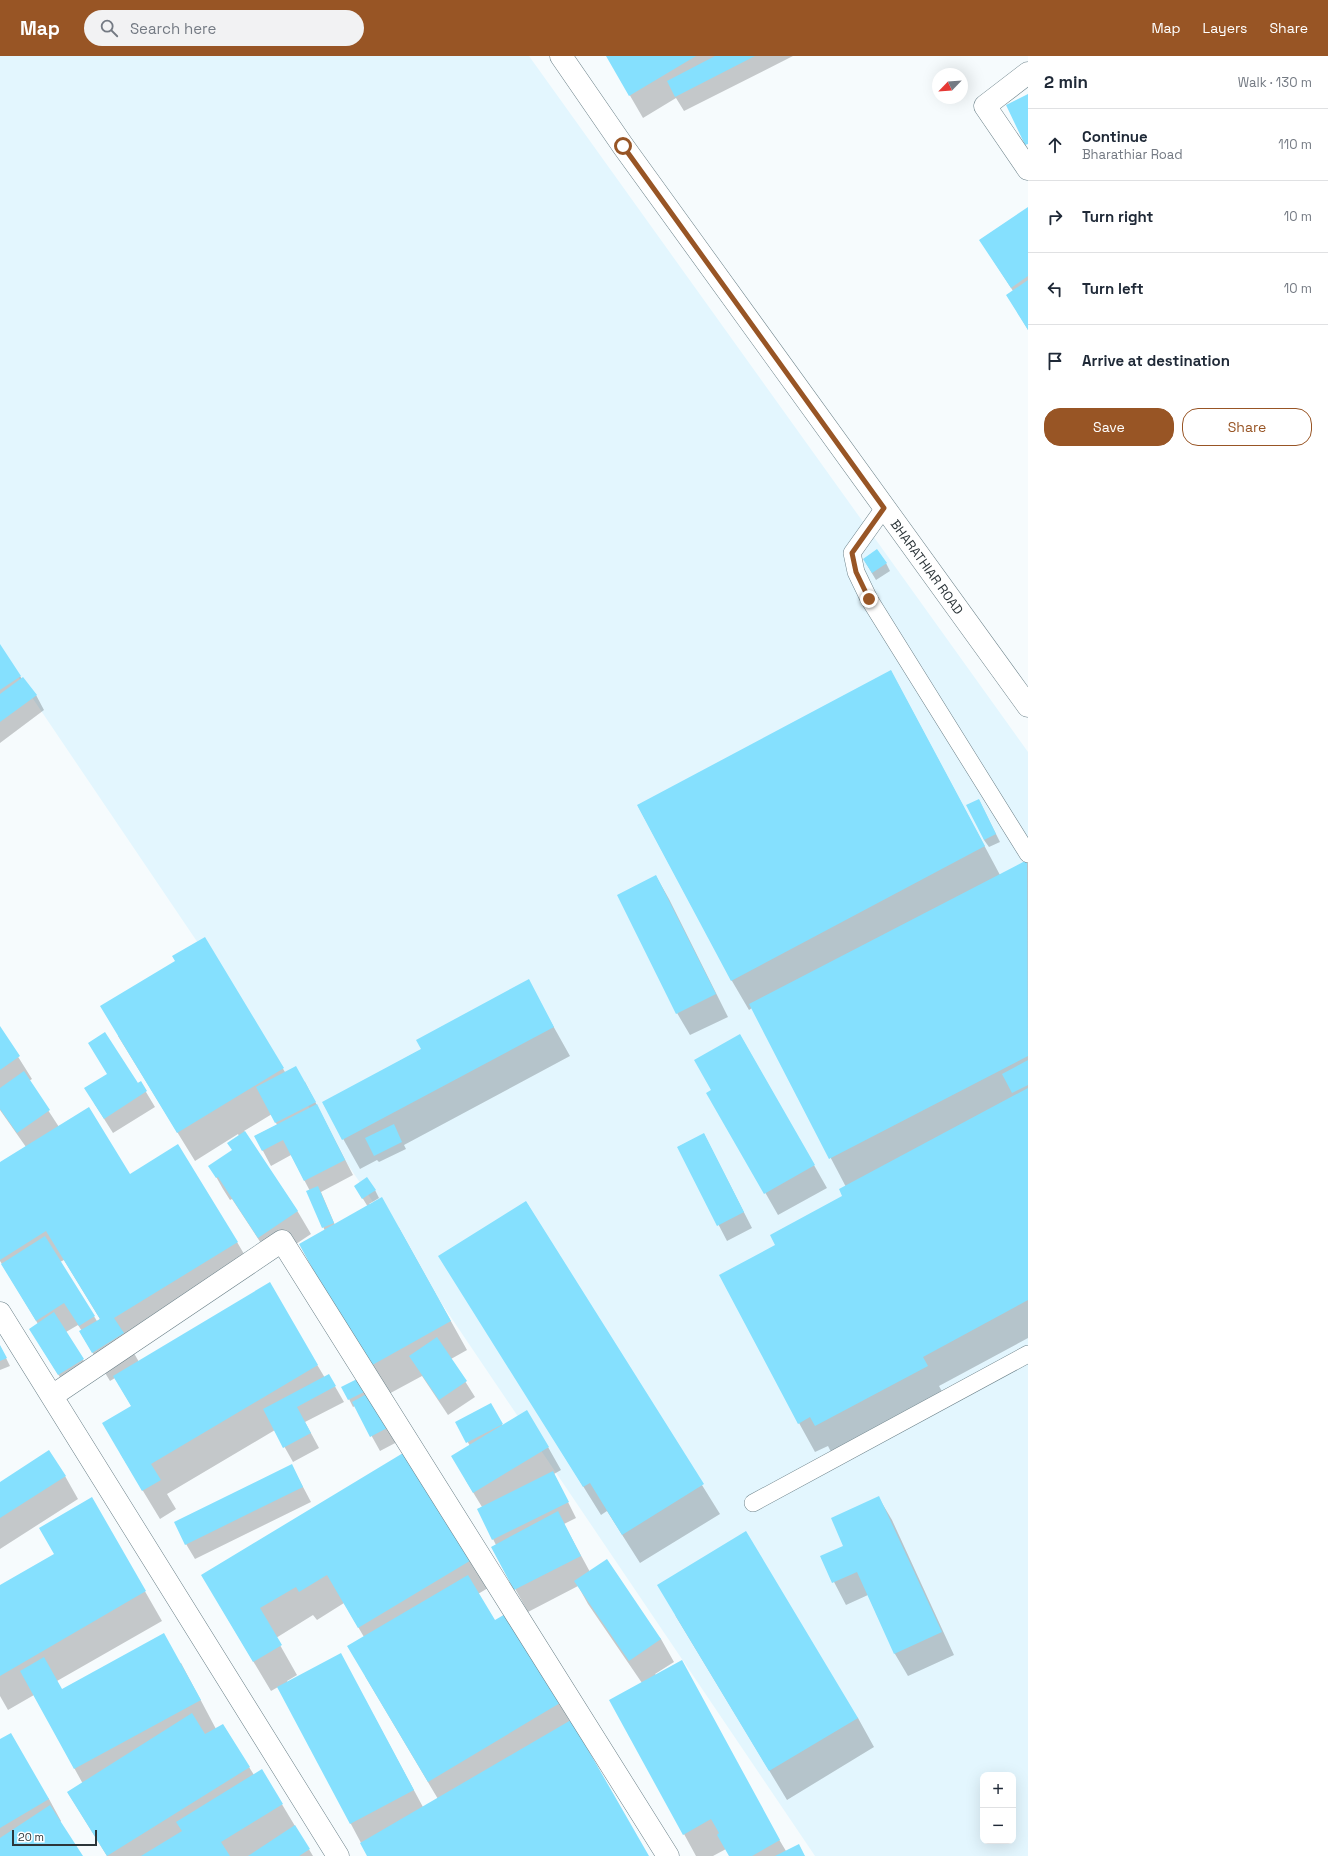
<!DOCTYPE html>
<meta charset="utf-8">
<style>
body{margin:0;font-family:"Space Grotesk",sans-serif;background:#f2f2f3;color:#1f2937}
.controls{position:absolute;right:12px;bottom:12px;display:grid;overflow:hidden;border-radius:8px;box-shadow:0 4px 16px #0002}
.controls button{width:36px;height:36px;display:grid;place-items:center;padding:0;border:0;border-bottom:1px solid #e0e1e3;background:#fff;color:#1f2937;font:20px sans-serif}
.compass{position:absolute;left:932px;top:12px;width:36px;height:36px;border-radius:50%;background:#fff;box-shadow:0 4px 16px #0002;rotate:245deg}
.scale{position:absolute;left:12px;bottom:10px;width:85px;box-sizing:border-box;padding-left:4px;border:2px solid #2c3539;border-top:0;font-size:11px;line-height:14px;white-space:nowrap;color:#2c3539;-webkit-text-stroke:3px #fff;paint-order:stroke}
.stop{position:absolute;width:12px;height:12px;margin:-9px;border:3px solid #985525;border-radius:50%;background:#fff}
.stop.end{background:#985525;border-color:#fff;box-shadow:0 1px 4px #0008}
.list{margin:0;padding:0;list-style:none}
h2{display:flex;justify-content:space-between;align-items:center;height:52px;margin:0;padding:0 16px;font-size:17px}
h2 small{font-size:13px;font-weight:400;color:#747a83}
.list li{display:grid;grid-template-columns:26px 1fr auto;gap:12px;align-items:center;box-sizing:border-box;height:72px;padding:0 16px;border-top:1px solid #e0e1e3}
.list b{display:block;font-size:15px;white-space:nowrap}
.list p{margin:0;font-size:13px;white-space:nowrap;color:#747a83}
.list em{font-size:13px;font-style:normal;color:#747a83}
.actions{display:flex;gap:8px;padding:12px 16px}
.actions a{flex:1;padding:9px 0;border:1px solid #985525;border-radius:16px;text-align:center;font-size:14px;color:#985525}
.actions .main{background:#985525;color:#fff}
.icon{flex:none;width:22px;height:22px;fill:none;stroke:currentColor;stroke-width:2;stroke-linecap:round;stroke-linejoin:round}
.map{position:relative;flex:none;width:1028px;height:1800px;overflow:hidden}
header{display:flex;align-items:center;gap:24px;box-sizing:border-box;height:56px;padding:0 20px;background:#985525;color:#fff}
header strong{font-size:19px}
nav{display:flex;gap:22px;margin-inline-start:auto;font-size:14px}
.search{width:280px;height:36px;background:#f2f2f3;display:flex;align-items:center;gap:10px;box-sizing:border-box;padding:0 14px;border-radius:22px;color:#747a83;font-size:15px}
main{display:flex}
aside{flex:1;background:#fff}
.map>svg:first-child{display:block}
</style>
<header>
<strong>Map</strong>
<div class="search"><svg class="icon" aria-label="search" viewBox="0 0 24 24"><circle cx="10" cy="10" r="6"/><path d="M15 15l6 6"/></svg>Search here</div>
<nav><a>Map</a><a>Layers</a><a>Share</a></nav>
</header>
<main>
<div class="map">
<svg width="1028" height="1800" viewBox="0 0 1028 1800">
<rect width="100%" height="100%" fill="#f6fbfd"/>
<path fill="#e3f6fe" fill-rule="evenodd" d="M0,0h529l499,696v1104h-213l-815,-1206zM983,1719h30v66h-30z"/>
<path fill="#0003" fill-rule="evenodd" d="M607,0h186l-109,55 -8,-13 -33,20z
M1028,152v122l-21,-35 6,-4 -33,-51z
M864,504l22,3 4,8 -14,9z
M0,590l22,33 14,16 8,15 -44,33z
M891,615l109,204 27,-14 1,2v475l-89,48 5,9 -112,59 -4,-8 -13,6 -16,-29 -22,-178 67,-48 2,-10 -94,-179 -3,2 -17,-29 -94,-175z
M979,744l21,42 -11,5 -5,-7z
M656,820l13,23 59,118 -38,18 -13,-22z
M204,882l81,134 20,10 48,93 -32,17 14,33 33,-18 -8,-13 15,-4 4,8 -10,6 30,24 68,122 -16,9 24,38 -27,18 -26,-39 -37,20 -17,-29 -43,-136 -17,-39 2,-1 -19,-36 -20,11 -16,-30 22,-11 -5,-11 -28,17 54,81 13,22 -39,26 -40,-61 -2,1 -7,-11 -13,-23 23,-15 6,-15 -1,-2 -43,27 -77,-125 58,-75z
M528,925l42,75 -166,89 2,4 -27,13 -2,-2 -17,9 -37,-66 99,-54z
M0,972l32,51 -3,2 30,46 71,48 107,67 17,29 -123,77 8,14 130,-78 56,94 4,-2 15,26 -39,20 14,26 -26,14 -18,-32 -108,64 9,15 -16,10 -40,-66 12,-46 -17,-29 -5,3 -30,-49 2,-1 -4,-6 -12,7 26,42 -24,16 -29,-46 -1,-20 -38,-63v-98l26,-16 -26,-37zM64,1204l36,59 -3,2 -37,-59z
M740,979l87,153 -49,27 -70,-122 4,-2z
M140,1026l15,25 -42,26 -19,-30z
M704,1078l48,94 -25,13 -49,-94z
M526,1146l194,312 -80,49 -33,-52 -6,4 -161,-259z
M0,1290l10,20 -10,4z
M363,1321l36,64 -19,10 -25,-45 -2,1 -10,-20z
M491,1349l12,21 45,21 13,23 -7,4 22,44 -12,6 26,48 71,67 13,23 -19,12 1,1 121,161 9,15 19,5h-75l-4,-7 -13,7h-17l-12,-22 -42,-151 -54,-79 -10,-18 -50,26 -36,-65 4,-2 -18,-36 4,-2 -17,-28 5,-33 -13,-23z
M407,1396l81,136 -10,6 17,28 65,82 88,152h-280l-90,-169 -7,4 -52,-87zM344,1547l20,34 1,39 73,123 -15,8 -82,-152 -53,28 -1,-2 10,-6 -21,-37 37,-23 4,5z
M292,1410l19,36 -116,57 -9,-15z
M65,1420l13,23 -78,50v-66z
M879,1442l13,22 62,135 -46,21 -13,-22 -27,-59 -22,10 -25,-48 24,-11z
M92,1443l70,122 -105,60 5,9 119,-27 35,66 7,-4 31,50 8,-4 51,85h-206l-39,-63 15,-9 -49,-89 -26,15 -8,-14v-109l56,-33z
M675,1559l183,103 16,29 -87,53z
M0,1684l49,59 12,22 -1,1 22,34h-82z"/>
<path fill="#85e0fe" d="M606,0h90l-67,40z
M715,0h40l-80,41 -8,-16z
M1028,38v50l-3,1 -19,-40z
M1028,151v69l-17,12 -32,-48z
M1028,224v50l-22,-35z
M877,493l10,14 -15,10 -9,-14z
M0,588l21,32 -21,14z
M891,614l94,176 -254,135 -94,-176z
M23,621l14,18 -37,27v-28z
M979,743l17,35 -12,6 -18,-35z
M1027,804l1,196 -199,103 -80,-155z
M656,819l60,119 -40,20 -59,-119z
M205,881l79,131 -107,65 -77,-127 75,-45 -3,-5z
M529,923l25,48 -212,113 -20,-38 99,-53 -5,-9z
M0,970l20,30 -20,14z
M105,976l33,51 3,-2 6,10 -43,28 -20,-31 23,-14 -19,-31z
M740,978l75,131 -51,29 -58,-101 5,-3 -17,-30z
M1028,1004v25l-16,8 -10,-19z
M296,1010l20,36 -41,21 -19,-36z
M24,1015l26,39 -33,23 -17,-24v-21z
M1028,1032v212l-105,57 5,9 -113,60 -5,-9 -12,7 -79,-149 56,-30 -5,-10 72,-39 -3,-7z
M317,1048l28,56 -41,21 -21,-41 -21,11 -8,-15z
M89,1051l41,67 48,-30 60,98 -124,76 10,15 -32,20 -13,-22 21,-12 -54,-88 -46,29v-98z
M394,1068l8,18 -28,14 -9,-18z
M245,1075l53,80 -40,27 -40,-61 -2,1 -8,-12 24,-16 -5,-7z
M704,1077l40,79 -27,14 -40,-79z
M367,1121l9,13 -14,9 -8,-13z
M318,1130l16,37 -12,5 -16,-37z
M382,1141l69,124 -84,47 -68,-124z
M526,1145l178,283 -82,51 -32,-52 -7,4 -145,-231z
M45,1180l50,80 -16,10 -15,-23 -28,18 -35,-57z
M270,1226l48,83 -167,99 10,16 -19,11 -40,-68 29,-17 -18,-30z
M54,1256l30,47 -26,16 -29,-46z
M437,1281l30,44 -28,19 -30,-44z
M0,1289l7,13 -7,3z
M329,1318l7,12 -39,21 14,26 -28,15 -20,-39z
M363,1320l7,13 -22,11 -7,-13z
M372,1335l19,35 -21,11 -18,-35z
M491,1347l12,21 -37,19 -11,-21z
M527,1354l22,37 -76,46 -22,-37z
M49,1394l17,26 -66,42v-36z
M408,1394l65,109 -115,69 -31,-53 -28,17 -3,-5 -36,21 22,37 -29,17 -52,-87z
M292,1408l11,23 -118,58 -11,-23z
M553,1415l16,31 -77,38 -15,-31z
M879,1440l63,136 -48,22 -37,-82 -25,11 -12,-27 23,-10 -12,-28z
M92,1441l54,94 -146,85v-91l54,-31 -15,-26z
M558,1455l23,45 -67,34 -23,-43z
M746,1475l112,187 -89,53 -112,-186z
M607,1503l54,80 -32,22 -55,-80z
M468,1519l27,45 12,-7 53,90 -132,79 -81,-136z
M164,1577l37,67 -127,69 -54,-98 24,-14 18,32z
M341,1597l73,137 -64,34 -73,-137z
M682,1604l98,180 -28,16h-23l-12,-21 2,-2 -8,-14 -28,16 -74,-135z
M192,1657l13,21 18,-10 27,43 -143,89 -40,-64z
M571,1664l78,136h-282l-7,-13z
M11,1677l38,66 -49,29v-89z
M262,1713l21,35 -62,38 9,14h-89l41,-25 -6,-9z
M50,1749l33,51h-83v-18z
M295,1769l15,24 -11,7h-51z
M799,1788l6,12h-30z"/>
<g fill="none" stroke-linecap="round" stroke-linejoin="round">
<defs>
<path id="service" d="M884,452l-32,45 4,19 13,27 159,255
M753,1447l275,-149"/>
<path id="minor" d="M1028,17l-43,33 43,63
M0,1257l338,543
M52,1340l230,-155 386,615"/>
<path id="tertiary" d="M561,0l62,90 405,560"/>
</defs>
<use href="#service" stroke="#6b8189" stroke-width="18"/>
<use href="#minor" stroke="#6b8189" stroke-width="23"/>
<use href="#tertiary" stroke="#6b8189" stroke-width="23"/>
<use href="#service" stroke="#fff" stroke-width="17"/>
<use href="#minor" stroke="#fff" stroke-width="22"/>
<use href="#tertiary" stroke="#fff" stroke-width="22"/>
</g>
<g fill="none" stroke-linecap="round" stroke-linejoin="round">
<path stroke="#985525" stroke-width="5" d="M623,90l261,362 -32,45 4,19 13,27"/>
</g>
<g text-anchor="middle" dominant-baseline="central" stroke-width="3" stroke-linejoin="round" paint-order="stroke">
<g font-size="13" fill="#2c3539" stroke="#fff">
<text transform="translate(927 511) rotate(54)">BHARATHIAR ROAD</text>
</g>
</g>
</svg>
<div class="controls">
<button>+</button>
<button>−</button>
</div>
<svg class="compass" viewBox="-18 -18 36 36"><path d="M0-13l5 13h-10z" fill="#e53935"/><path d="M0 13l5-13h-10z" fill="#747a83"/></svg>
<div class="scale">20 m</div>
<div class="stop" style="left:623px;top:90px"></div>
<div class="stop end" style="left:869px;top:543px"></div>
</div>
<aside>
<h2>2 min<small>Walk · 130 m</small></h2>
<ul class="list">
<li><svg class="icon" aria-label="ahead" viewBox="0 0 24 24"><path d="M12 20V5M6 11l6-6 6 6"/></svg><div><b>Continue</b><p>Bharathiar Road</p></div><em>110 m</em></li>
<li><svg class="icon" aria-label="right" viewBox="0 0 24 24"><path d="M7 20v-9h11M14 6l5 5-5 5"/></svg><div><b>Turn right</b></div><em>10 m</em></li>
<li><svg class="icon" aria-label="left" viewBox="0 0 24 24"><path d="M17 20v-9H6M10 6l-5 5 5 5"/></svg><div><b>Turn left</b></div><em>10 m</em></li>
<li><svg class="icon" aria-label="arrive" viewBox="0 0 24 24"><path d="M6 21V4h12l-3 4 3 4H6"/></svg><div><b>Arrive at destination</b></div></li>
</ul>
<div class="actions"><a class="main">Save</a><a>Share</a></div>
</aside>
</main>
